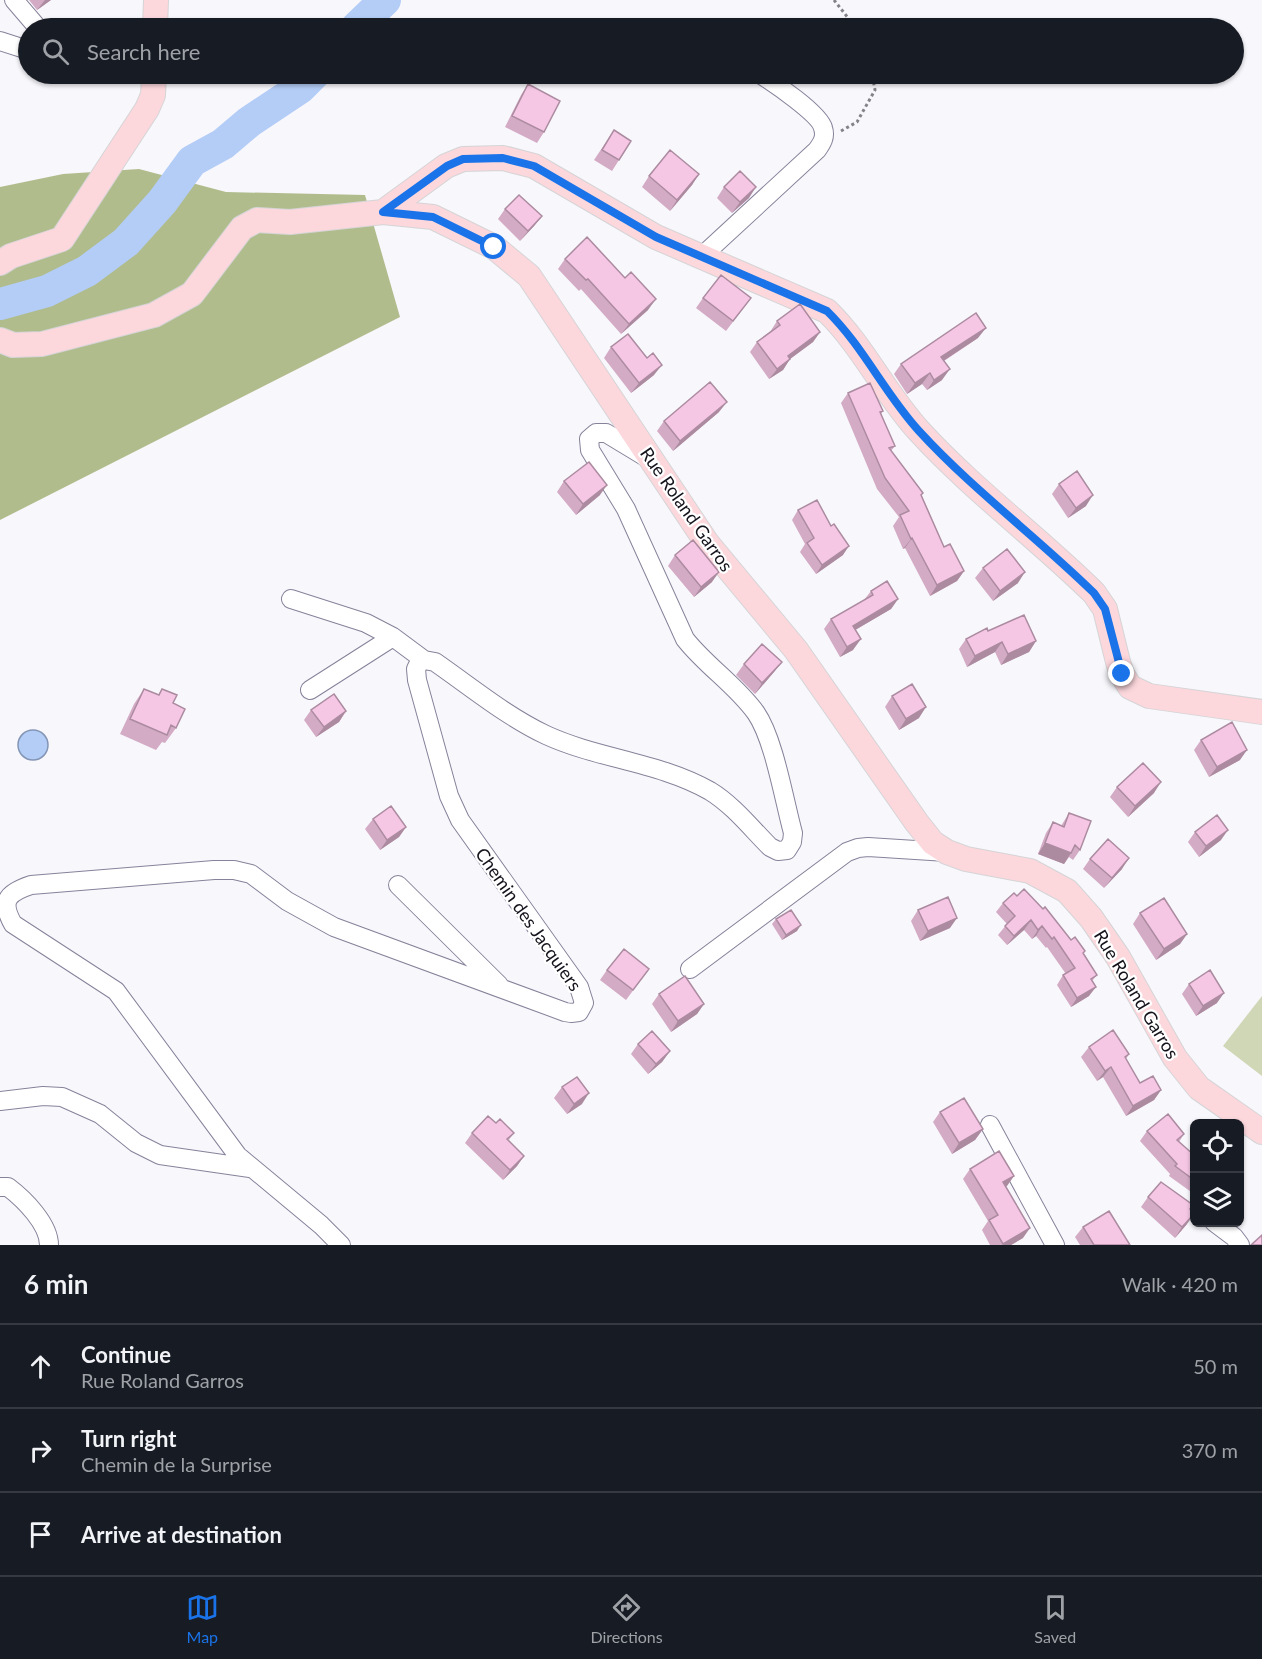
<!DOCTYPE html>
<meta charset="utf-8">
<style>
body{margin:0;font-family:Lato,sans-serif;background:#20242c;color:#f1f3f6}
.controls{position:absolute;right:18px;bottom:18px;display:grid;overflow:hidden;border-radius:9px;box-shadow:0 2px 4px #0004}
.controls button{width:54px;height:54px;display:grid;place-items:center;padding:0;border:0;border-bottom:2px solid #363941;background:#171b24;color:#f1f3f6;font:30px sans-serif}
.stop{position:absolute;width:18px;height:18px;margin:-14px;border:4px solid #1a73e8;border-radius:50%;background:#fff}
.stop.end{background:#1a73e8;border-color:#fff;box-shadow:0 2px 6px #0008}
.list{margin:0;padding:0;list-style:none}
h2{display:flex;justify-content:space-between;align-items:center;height:78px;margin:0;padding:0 24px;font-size:26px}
h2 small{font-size:20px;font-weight:400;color:#9ea1a6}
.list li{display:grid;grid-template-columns:39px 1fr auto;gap:18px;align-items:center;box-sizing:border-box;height:84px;padding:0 24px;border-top:2px solid #363941}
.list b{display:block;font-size:22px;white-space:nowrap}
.list p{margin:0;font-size:20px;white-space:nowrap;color:#9ea1a6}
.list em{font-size:20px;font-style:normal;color:#9ea1a6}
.icon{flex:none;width:33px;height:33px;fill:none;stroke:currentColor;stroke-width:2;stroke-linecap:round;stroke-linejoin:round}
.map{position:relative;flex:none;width:1262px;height:1245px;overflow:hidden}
.search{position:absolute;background:#171b24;box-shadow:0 2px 4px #0004;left:18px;right:18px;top:18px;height:66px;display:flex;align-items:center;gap:15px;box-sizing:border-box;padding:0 21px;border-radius:33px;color:#9ea1a6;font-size:22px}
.sheet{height:330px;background:#171b24}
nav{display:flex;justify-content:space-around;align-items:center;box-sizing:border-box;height:84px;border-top:2px solid #363941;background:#171b24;font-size:16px;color:#9ea1a6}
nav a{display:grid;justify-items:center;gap:3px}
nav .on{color:#1a73e8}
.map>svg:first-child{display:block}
</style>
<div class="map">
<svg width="1262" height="1245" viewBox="0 0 1262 1245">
<rect width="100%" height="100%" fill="#f8f7fc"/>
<path fill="#d0d7b7" d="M1262,996v80l-39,-30z"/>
<path fill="#b1bc8d" d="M139,169l87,23 139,3 35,122 -400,203v-333l63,-13z"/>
<path fill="#b3cdf7" stroke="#8395b5" stroke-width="1.5" d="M18 745a15 15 0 1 1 30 0a15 15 0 1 1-30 0Z"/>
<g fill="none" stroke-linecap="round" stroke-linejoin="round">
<path stroke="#b3cdf7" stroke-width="32" d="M356,28l29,-28
M0,304l47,-13 40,-20 39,-29 36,-40 30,-41 31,-17 26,-22 51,-34 14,-14"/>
<defs>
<path id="minor" d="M14,0l24,28
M696,28h1
M0,41l28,9
M701,257l116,-107c5,-7 9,-13 6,-22 -3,-14 -49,-45 -63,-54
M291,599l75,24 27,14 31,23
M310,690l83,-53
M398,885l101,100
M690,969l157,-117 11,-4 10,-1 79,5
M0,1101l43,-5 19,1 38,17 36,29 24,12 90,13
M990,1125l65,120
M0,1187h8c16,12 41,37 41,58
M1214,1222l20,15 6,8
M341,1245l-20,-20 -83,-69 -122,-165 -103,-67c-13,-23 -6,-31 18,-39l183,-15h20l17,4 36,27 47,26 231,85 6,1 8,-1 5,-9 -5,-16 -119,-167 -11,-24 -32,-116 -1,-11 3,-6 5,-3 11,2c36,25 71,54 111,73 52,24 113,27 164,56 23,14 41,37 60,56l8,4 9,-1 5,-8 1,-9c-9,-33 -19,-94 -37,-120 -20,-28 -50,-47 -71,-74l-59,-130 -36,-59 -1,-11 7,-6h10l43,26"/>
<path id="major" d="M155,28l1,-28
M383,212l63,-46 17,-7 40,-1 31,8 122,71 171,74c36,35 58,83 92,120 54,59 118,106 175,162l11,16 13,53 4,12 8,13 19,9 113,16
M0,263l11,-7 51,-17 85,-130 6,-14 1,-21
M0,340l13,5 29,-1 112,-29 38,-21 50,-66 15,-8 33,2 93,-10 50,5 61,30 35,29 178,267 89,107 121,173 16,20 14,9 19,7 64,12 37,20 24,27 27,39 57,101 24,30 63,44"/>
</defs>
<use href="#minor" stroke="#87829a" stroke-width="20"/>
<use href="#major" stroke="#d5d4d6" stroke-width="26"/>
<path stroke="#848289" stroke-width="3" stroke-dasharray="3 3" stroke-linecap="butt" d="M834,0l22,28
M841,131l16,-9 18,-32 -3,-16"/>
<use href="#minor" stroke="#fff" stroke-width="18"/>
<use href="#major" stroke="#fcd8dd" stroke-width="24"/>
</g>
<path fill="#d3abc5" d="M29,0h22l-14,10z
M528,84l16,48 -7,11 -32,-16 16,-32z
M614,130l5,30 -7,11 -18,-11z
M699,174l-7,11 -22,26 -28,-24 7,-11z
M724,187l25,11 -17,15 -15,-15z
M505,209l37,7 -8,10 -14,15 -22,-22z
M565,259l60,19 23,32 -27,24 -40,-45 -2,2 -21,-22z
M703,298h48l-25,33 -30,-23z
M777,321l43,11 -7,10 -23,17 -7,11 -14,9 -19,-27 7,-10 13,-10z
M978,338l-34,23 -2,19 -15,10 -5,-6 -15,10 -13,-20 7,-10z
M611,347l43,28 -23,18 -27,-35z
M848,393l35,18 -2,3 14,32 -4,5 31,45 22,51 20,24 -7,10 -27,15 -25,-48 -2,1 -10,-23 6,-9 -22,-28 -36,-86z
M719,412l-46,39 -16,-20 7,-10z
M564,481l36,14 -24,20 -19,-23z
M1059,484l27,22 -18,12 -16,-24z
M798,510l33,16 12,29 -27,19 -16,-22 5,-8 -13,-24z
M675,555l37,27 -18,15 -26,-31z
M983,568l35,15 -25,18 -18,-23z
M871,591l27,8 -7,10 -36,21 -2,20 -13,7 -16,-28 7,-10 33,-19z
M988,631l48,10 -7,11 -28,13 -6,-13 -28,15 -8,-18 7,-10z
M782,662l-8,10 -19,22 -19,-19 8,-11z
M144,689l14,6 4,-6 11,14 3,25 -11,15 -3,-1 -6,8 -36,-16 14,-30z
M892,696l27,22 -20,12 -14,-23z
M311,710l35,1 -7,11 -23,15 -12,-17z
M1201,740l39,20 -31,17 -15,-27z
M1117,787l37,6 -26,24 -18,-20z
M1069,813l11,37 -7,10 -4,-3 -5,7 -26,-10 8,-21 7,-11 8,4z
M373,819l33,8 -7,10 -19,13 -15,-21z
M1195,832l26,8 -22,17 -11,-15z
M1090,859l32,10 -18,19 -21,-19z
M1017,896l54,44 12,14 14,21 -5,6 -3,15 -18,11 -14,-22 6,-10 3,-1 -19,-27 -1,1 -10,-12 -4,3 -8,-9 -17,15 -9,-10 9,-11 -11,-12 7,-9z
M918,910l32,18 -30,13 -9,-20z
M1140,913l47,21 -7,10 -24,16 -23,-36z
M776,919l21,12 -15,9 -10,-16z
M649,969l-23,31 -26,-20 7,-10z
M1189,984l28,19 -21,13 -14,-22z
M659,994l45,10 -7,10 -26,18 -19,-28z
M638,1044l32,7 -8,11 -14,12 -17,-20z
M1089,1047l40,7 -3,5 14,24 21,7 -7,10 -28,16 -23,-39 -6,4 -16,-24z
M562,1087l20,17 -15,10 -13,-16z
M940,1112l43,17 -8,11 -23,14 -19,-32z
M496,1123l18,10 -6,8 16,15 -7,10 -14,14 -38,-37 7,-10z
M1147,1131l37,3 -5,8 15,13v39l-25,-18 1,-2 -30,-33z
M970,1169l44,7 -8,10 17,52 -12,7h-21l-8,-15 6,-9 -25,-42z
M1148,1197l39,27 -12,14 -34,-31z
M1083,1227l47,18h-50l-5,-8z"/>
<path fill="#ac8ba0" d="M45,0h6l-14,10z
M699,174l-7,11 -22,26 7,-11z
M756,187l-7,11 -17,15 8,-11z
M542,216l-8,10 -14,15 8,-10z
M656,299l-8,11 -27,24 8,-10z
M986,328l-8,10 -44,29 7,-10z
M820,332l-7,10 -23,17 -7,11 -14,9 19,-23z
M662,365l-8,10 -23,18 8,-10z
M950,369l-8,11 -15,10 7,-10z
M930,373l-8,11 -15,10 8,-11z
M727,402l-8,10 -46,39 7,-10z
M607,485l-7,10 -24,20 7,-11z
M1093,495l-7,11 -18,12 8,-10z
M912,538l-7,10 -2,1 8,-10z
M849,546l-6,9 -27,19 6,-9z
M964,571l-7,10 -27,15 7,-11z
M719,572l-7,10 -18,15 7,-10z
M1025,572l-7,11 -25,18 7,-10z
M898,599l-7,10 -46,27 8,-10z
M861,639l-8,11 -13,7 7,-10z
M1036,641l-7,11 -28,13 7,-11z
M1002,642l-7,10 -28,15 8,-11z
M782,662l-8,10 -19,22 7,-11z
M926,707l-7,11 -20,12 7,-11z
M346,711l-7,11 -23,15 8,-10z
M1247,750l-7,10 -31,17 8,-10z
M1161,782l-7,11 -26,24 7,-11z
M406,827l-7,10 -19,13 7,-10z
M1228,830l-7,10 -22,17 7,-11z
M1045,843l26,10 -7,11 -26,-10z
M1129,858l-7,11 -18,19 8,-10z
M957,918l-7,10 -30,13 8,-10z
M1031,920l-7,10 -17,15 7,-9z
M801,925l-4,6 -15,9 4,-5z
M1042,926l-6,10 -4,3 6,-9z
M1187,934l-7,10 -24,16 8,-11z
M1096,987l-7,9 -18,11 6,-9z
M1224,993l-7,10 -21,13 7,-10z
M704,1004l-7,10 -26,18 7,-11z
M670,1051l-8,11 -14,12 8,-10z
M1111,1067l-8,10 -6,4 8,-10z
M1161,1090l-7,10 -28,16 7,-10z
M589,1093l-7,11 -15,10 7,-10z
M983,1129l-8,11 -23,14 7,-11z
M524,1156l-7,10 -14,14 7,-10z
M1014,1176l-7,10 -11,7 7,-11z
M1194,1214l-7,10 -12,14 7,-11z
M1030,1228l-7,10 -12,7h-9z"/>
<path fill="#f5c7e5" stroke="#ac8ba0" stroke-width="1.5" d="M644,25l2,3h-8z
M528,84l32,17 -16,31 -32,-16z
M614,130l17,11 -12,19 -17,-10z
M670,150l29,24 -22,26 -28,-24z
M740,171l16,16 -16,15 -16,-15z
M519,195l23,21 -14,15 -23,-22z
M587,237l38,41 6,-6 25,27 -27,25 -41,-45 -2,1 -21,-21z
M721,275l30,23 -18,23 -30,-23z
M800,304l20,28 -32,24 2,3 -13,10 -20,-27 23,-17 -3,-4z
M976,313l10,15 -45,29 9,12 -16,11 -4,-7 -15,10 -14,-19z
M628,334l19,24 6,-5 9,12 -23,18 -28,-36z
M710,382l17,20 -47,39 -16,-20z
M870,383l13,28 -3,1 15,34 -6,2 34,45 -2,2 23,52 6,-3 14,27 -27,14 -25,-47 -1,1 -11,-24 9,-4 -24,-33 -37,-85z
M589,462l18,23 -24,19 -19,-23z
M1077,471l16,24 -17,13 -17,-24z
M817,500l14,26 3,-2 15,22 -27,19 -15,-22 7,-5 -16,-28z
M693,540l26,32 -18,15 -26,-32z
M1007,549l18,23 -25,19 -17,-23z
M887,581l11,18 -45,27 8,13 -14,8 -16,-28 42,-24 -2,-4z
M1024,615l12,26 -28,13 -6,-12 -27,14 -9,-17 21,-11 1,3z
M762,644l20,18 -20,21 -18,-19z
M912,684l14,23 -20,12 -14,-23z
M144,689l15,6 3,-6 15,6 -4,8 12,6 -9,19 -5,-3 -4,10 -37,-16z
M334,694l12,17 -22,16 -13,-17z
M1232,722l15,28 -30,17 -16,-27z
M1143,763l18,19 -26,24 -18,-19z
M391,806l15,21 -19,13 -14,-21z
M1069,813l22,8 -11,29 -5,-5 -4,8 -26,-10 8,-21 11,5z
M1217,815l11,15 -22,16 -11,-14z
M1108,839l21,19 -17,20 -22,-19z
M1024,889l19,20 2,-2 26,33 4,-3 10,14 -2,2 14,22 -6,4 5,8 -19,11 -14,-23 12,-7 -21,-31 -2,2 -10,-13 -4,4 -7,-10 -17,16 -9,-10 10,-10 -12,-13 11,-10 3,3z
M948,897l9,21 -29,13 -10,-21z
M1164,898l23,36 -23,15 -24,-36z
M791,910l10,15 -15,10 -10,-16z
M624,949l25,20 -16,21 -26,-20z
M1210,970l14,23 -21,13 -14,-22z
M685,976l19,28 -26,17 -19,-27z
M1113,1030l16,24 -4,3 15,26 13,-7 8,14 -28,16 -22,-39 -6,4 -16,-24z
M652,1031l18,20 -14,13 -18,-20z
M577,1077l12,16 -15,11 -12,-17z
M964,1098l19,31 -24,14 -19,-31z
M1168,1114l16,20 -7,6 17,15v25l-19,-14 2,-2 -30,-33z
M488,1116l8,7 4,-4 14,14 -7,6 17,17 -14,14 -38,-37z
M999,1151l15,25 -11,6 27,46 -27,16 -14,-24 9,-5 -28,-46z
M1161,1182l32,23 -3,4 4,5 -12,13 -34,-30z
M1109,1211l21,34h-36l-11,-18z
M1262,1235v10h-11z"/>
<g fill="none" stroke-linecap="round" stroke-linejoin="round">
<path stroke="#1a73e8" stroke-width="8" d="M494,247l-61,-30 -50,-5 64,-46 16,-7 40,-1 31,8 122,71 171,74c36,35 58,83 92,120 54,59 118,106 175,162l11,16 17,65"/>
</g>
<g text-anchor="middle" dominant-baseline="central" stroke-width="4.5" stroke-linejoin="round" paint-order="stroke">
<g font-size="18" fill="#14121b" stroke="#fff">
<text transform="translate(687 509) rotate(55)">Rue Roland Garros</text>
<text transform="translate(529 919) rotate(55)">Chemin des Jacquiers</text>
<text transform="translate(1137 994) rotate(59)">Rue Roland Garros</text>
</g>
</g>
</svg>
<div class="controls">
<button><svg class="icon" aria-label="locate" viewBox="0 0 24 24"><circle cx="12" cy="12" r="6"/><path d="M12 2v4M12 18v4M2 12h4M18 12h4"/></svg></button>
<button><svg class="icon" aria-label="layers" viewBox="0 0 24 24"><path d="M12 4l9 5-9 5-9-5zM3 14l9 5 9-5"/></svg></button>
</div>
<div class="stop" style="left:494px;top:247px"></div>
<div class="stop end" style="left:1122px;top:674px"></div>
<div class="search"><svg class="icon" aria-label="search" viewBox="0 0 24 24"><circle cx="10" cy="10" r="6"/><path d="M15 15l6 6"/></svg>Search here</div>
</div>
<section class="sheet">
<h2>6 min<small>Walk · 420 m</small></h2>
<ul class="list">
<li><svg class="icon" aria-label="ahead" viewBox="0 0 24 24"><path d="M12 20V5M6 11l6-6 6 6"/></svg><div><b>Continue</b><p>Rue Roland Garros</p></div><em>50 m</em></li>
<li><svg class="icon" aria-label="right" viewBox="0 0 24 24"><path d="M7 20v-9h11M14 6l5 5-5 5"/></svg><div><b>Turn right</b><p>Chemin de la Surprise</p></div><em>370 m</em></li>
<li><svg class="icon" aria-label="arrive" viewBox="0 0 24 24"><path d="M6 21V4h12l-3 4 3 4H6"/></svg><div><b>Arrive at destination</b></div></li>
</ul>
</section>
<nav>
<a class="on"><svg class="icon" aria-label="map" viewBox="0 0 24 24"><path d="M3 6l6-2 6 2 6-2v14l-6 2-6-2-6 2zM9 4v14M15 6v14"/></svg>Map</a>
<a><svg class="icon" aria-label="directions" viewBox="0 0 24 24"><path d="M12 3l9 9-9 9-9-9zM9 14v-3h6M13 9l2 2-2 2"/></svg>Directions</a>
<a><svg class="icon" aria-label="saved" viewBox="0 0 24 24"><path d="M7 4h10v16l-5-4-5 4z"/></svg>Saved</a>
</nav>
